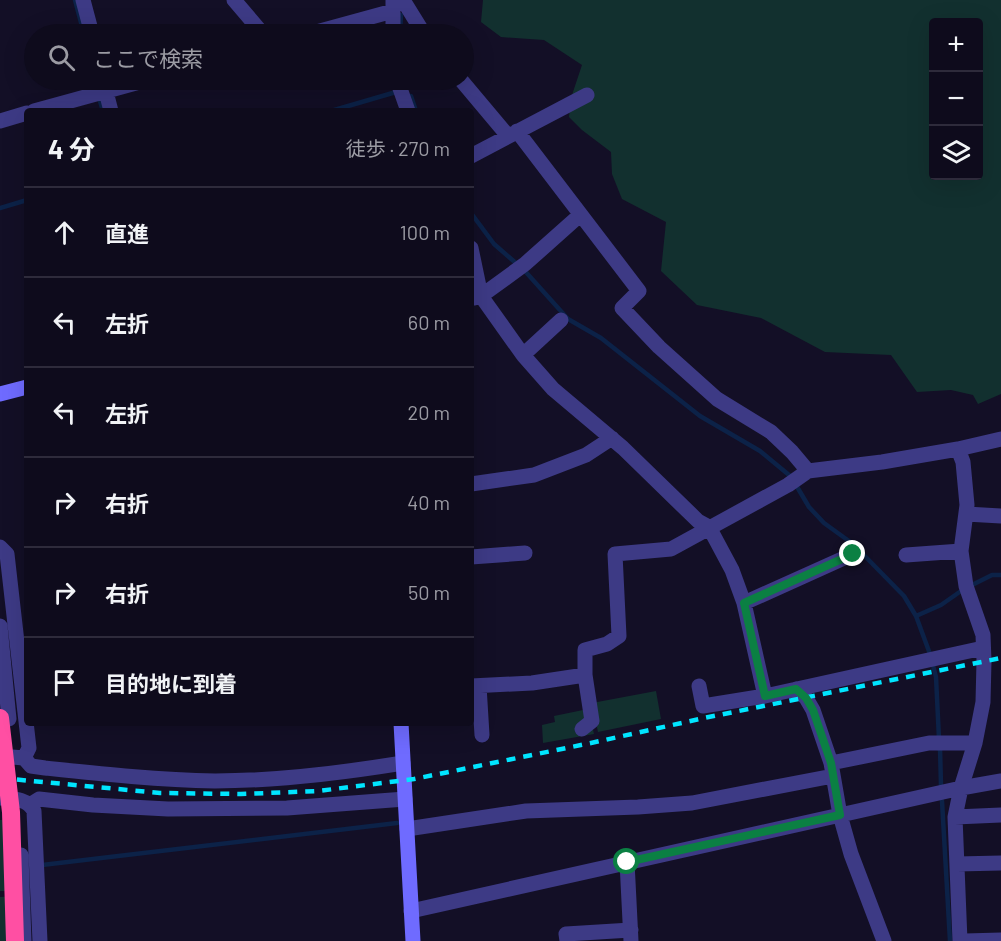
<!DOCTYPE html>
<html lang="ja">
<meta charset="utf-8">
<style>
body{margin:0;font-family:Barlow,"Noto Sans JP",sans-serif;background:#171425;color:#f1f3f6}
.controls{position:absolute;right:18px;top:18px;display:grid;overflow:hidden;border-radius:6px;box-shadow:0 6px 24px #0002}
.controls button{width:54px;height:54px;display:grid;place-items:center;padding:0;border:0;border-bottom:2px solid #2e2b3b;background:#0e0b1c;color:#f1f3f6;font:30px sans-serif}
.stop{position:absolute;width:18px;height:18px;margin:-14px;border:4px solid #0b8043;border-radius:50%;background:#fff}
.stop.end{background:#0b8043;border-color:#fff;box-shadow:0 2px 6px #0008}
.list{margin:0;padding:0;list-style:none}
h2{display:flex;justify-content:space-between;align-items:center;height:78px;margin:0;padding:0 24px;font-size:26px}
h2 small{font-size:20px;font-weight:400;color:#9b9ba3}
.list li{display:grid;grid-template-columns:39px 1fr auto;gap:18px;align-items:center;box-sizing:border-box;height:90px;padding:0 24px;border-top:2px solid #2e2b3b}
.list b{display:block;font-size:22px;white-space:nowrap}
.list em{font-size:20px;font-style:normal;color:#9b9ba3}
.icon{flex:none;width:33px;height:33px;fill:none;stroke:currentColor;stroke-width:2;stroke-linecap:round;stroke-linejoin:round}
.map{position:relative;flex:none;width:1001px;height:941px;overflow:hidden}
.search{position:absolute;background:#0e0b1c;box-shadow:0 6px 24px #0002;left:24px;top:24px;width:450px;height:66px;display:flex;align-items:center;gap:15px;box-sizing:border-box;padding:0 21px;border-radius:33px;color:#9b9ba3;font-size:22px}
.panel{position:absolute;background:#0e0b1c;box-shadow:0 6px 24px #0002;left:24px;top:108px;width:450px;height:618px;border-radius:6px}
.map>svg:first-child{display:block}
</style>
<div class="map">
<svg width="1001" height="941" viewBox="0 0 1001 941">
<rect width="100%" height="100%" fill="#130f26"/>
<path fill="#12302f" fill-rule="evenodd" d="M483,0h518v394l-23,10 -5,-9 -22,-5 -34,2 -26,-37 -66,-3 -64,-34 -64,-13 -36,-34 5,-49 -44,-23 -10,-25 -1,-22 -29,-22 -13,-13 2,-19 11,-33 -38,-25 -43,-3 -20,-15zM934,22h44v154h-44z
M656,691l5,28 -63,13 -6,-29z
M588,709l6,25 -51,9 -1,-18 13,-3 -1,-6z
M14,819l6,122h-20v-44l18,-1v-5h-18v-71z"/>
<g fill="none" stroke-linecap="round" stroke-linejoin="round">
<path stroke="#0c2248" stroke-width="4.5" d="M75,0l9,34
M400,34l1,-19
M95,80l1,2
M411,96l5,15
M100,101l3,10
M331,111l65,-19
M0,208l27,-8
M471,213l23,31 23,20
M524,270l44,49 33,19 99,78 60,35 29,24
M796,485l13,22 15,16 29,21 51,52 12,20 14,38 6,23 3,62
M972,585l20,-10h9
M916,616l25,-11 20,-14
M937,748h3l1,38
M942,801l8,140
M42,865l355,-42"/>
<path stroke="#3d3a85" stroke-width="15" d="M83,0l9,34
M234,0l29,34
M393,0v34
M403,0l21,34
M309,34l84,-23
M103,80l8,31
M397,80l11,31
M461,80l47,56
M34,111l113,-31
M0,121l27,-8
M517,131l122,160 -17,17 37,39 58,52 54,33 21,20 16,19
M471,156l116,-61
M471,248l10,48 42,59 30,34 70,59 75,73 11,6 23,43 12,33 21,93
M474,298l7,-2 44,-32 55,-49
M523,355l38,-35
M958,449l5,13 4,43 -6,46 5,35 17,49 1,26 -1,41 -8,41 -14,45 -6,29 5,124
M471,484l63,-9 52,-20 26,-17
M966,514l35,2
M0,547l7,7 22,194 -5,10
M906,555l55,-4
M471,557l54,-4
M744,603l109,-49
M0,626l9,93
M471,686l61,-3 53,-8
M479,686l3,49
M699,686l4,20 62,-10 218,-48
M796,689l10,9 7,12 18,53
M582,729l10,-8 -7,-46v-25l22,-6 12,-8 -4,-82 56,-5 117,-64 20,-14 74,-9 76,-13 43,-10
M0,756l24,2 7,8 14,2c57,6 113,12 170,13 64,0 126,-8 188,-18
M0,798c13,1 27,0 34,13l6,130
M31,804l8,-5 54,6 75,4 119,-1 118,-9
M955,817l46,-2
M407,829l119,-18 112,-4 54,-4 141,-27
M21,855l3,86
M627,862l4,79
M957,864l44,-1
M411,911l550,-123 40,-7
M567,941l-1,-7 65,-4
M884,941l-33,-87 -11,-39 -9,-52 98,-20h46
M965,941l36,-1"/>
<path stroke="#6f6bff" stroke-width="15" d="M0,394l27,-7
M401,723l12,218"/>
<path stroke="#00e5ff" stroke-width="4.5" stroke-dasharray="9 8" stroke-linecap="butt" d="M0,778l160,15 81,1 77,-3 96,-12 177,-36 113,-25 297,-60"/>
<path stroke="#ff4fa3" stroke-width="18" d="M0,718l11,94 4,129"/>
</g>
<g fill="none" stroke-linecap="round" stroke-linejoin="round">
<path stroke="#0b8043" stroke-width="8" d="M627,862l213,-47 -9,-52 -18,-53 -7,-12 -10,-9 -31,7 -21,-93 109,-49"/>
</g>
</svg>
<div class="controls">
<button>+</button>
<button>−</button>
<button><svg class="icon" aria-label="layers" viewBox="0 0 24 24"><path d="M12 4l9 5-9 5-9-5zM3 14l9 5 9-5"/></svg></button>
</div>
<div class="stop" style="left:627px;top:862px"></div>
<div class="stop end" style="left:853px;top:554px"></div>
<div class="search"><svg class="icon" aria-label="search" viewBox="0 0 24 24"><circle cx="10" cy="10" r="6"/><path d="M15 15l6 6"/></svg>ここで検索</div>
<section class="panel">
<h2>4 分<small>徒歩 · 270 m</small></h2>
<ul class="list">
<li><svg class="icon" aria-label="ahead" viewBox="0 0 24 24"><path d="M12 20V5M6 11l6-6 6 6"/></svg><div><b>直進</b></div><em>100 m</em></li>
<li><svg class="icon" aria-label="left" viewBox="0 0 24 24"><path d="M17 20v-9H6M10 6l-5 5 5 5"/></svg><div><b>左折</b></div><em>60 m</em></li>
<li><svg class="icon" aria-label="left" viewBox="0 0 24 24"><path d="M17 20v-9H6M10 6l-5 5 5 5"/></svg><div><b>左折</b></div><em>20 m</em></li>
<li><svg class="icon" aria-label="right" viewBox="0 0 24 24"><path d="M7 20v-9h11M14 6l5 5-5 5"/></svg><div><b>右折</b></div><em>40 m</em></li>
<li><svg class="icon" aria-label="right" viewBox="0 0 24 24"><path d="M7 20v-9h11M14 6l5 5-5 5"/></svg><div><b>右折</b></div><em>50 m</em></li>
<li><svg class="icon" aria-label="arrive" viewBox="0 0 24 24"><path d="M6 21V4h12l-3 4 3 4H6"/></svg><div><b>目的地に到着</b></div></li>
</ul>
</section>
</div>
